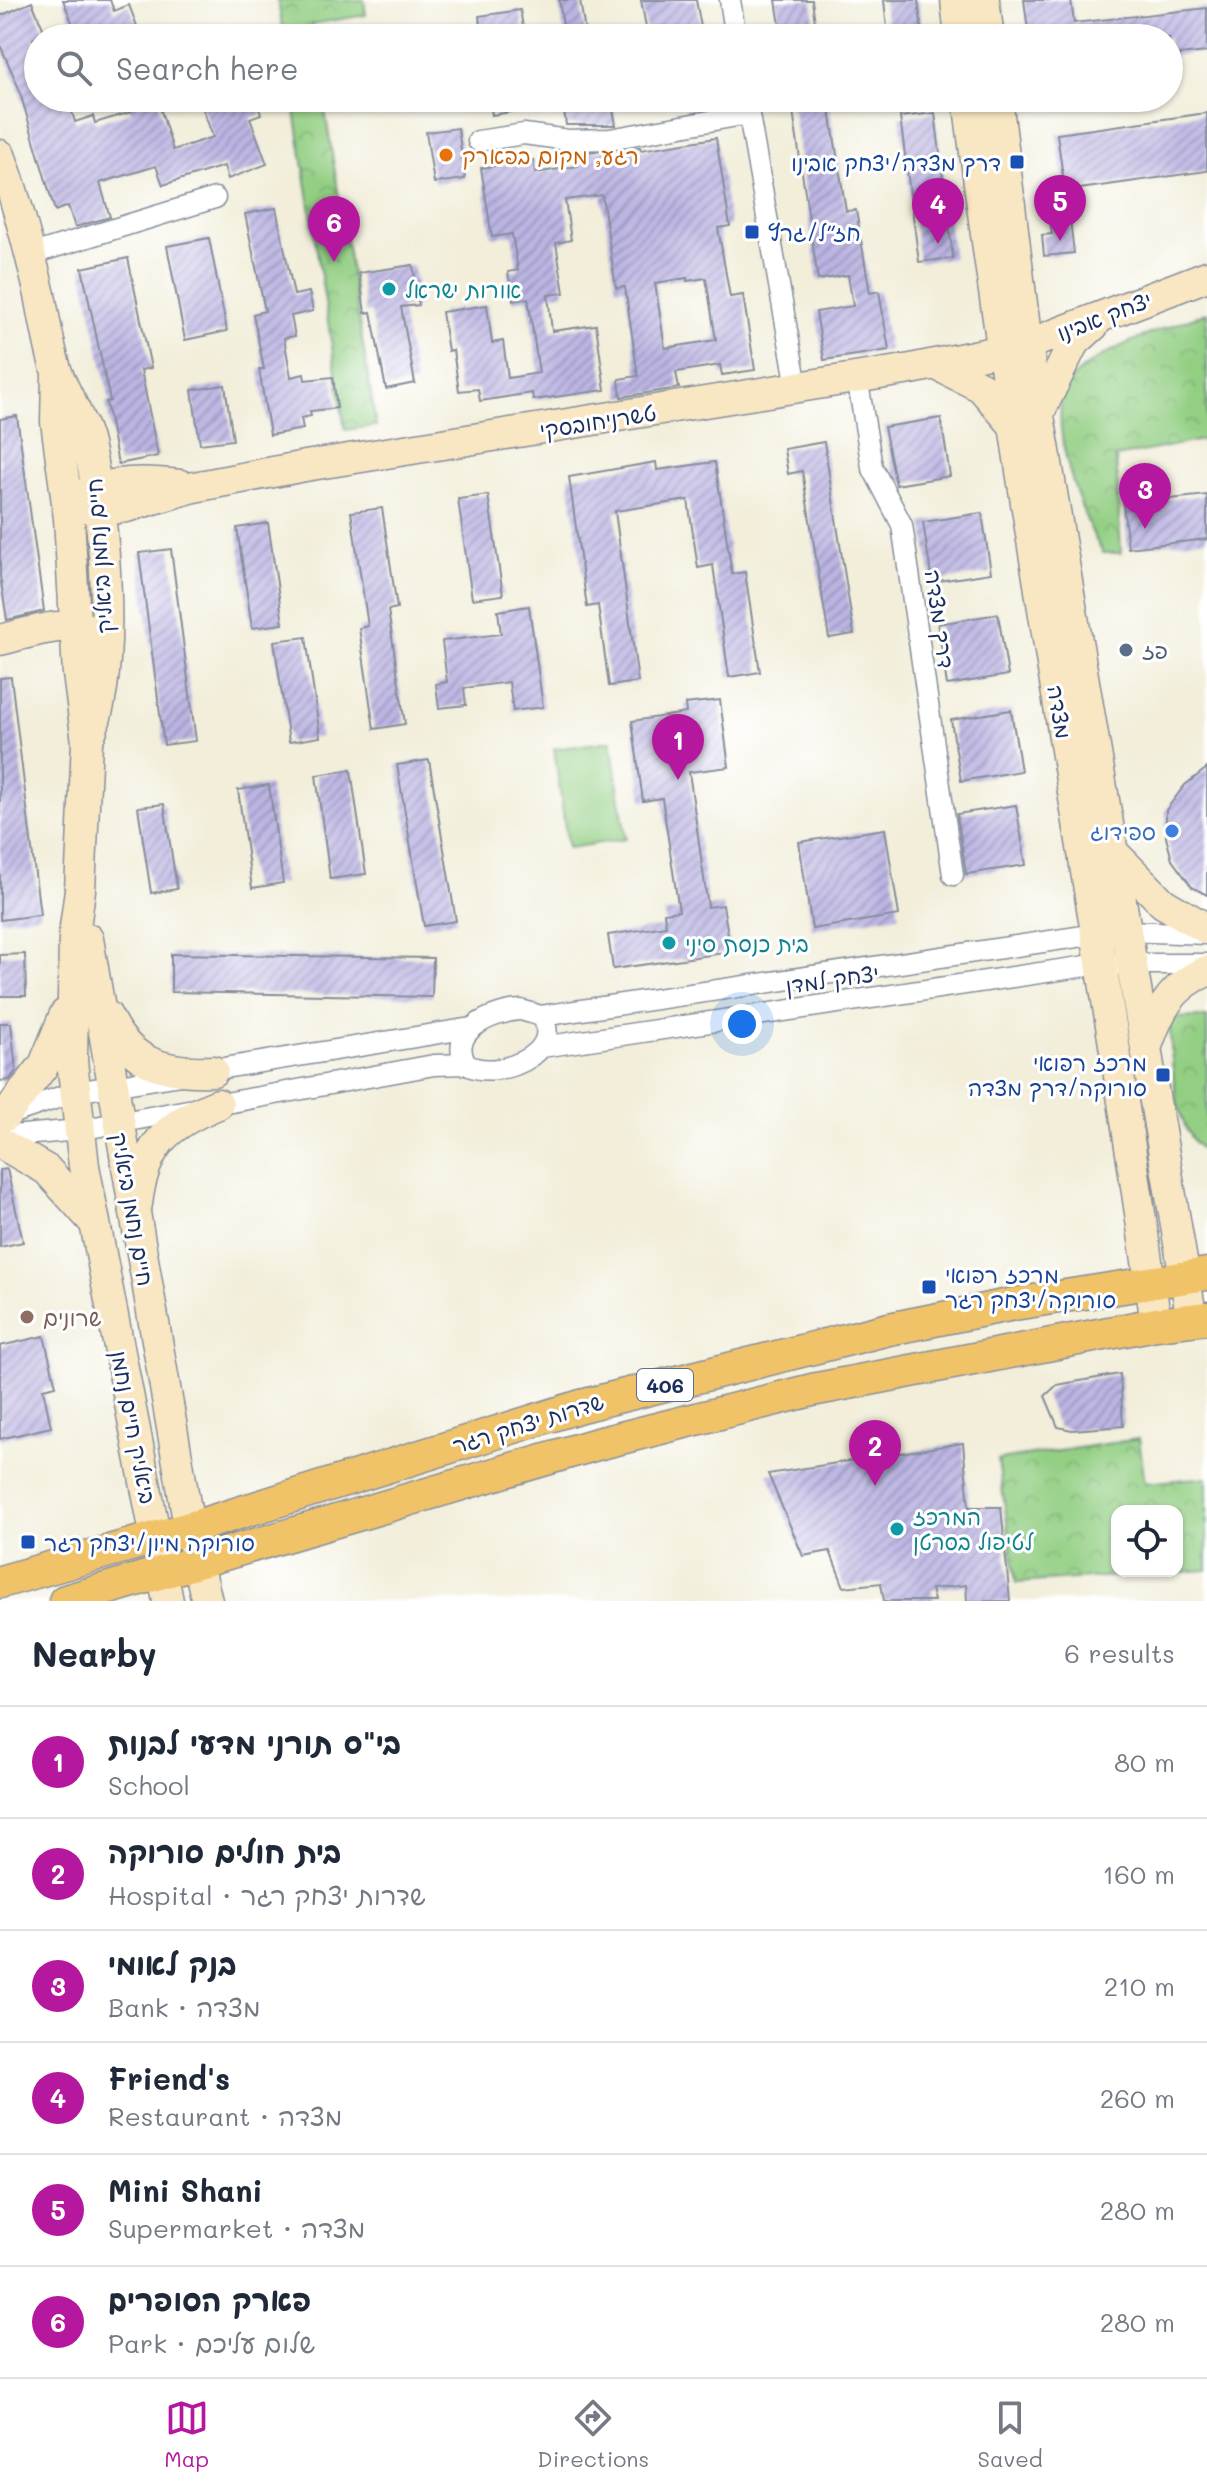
<!DOCTYPE html>
<meta charset="utf-8">
<style>
body{margin:0;font-family:Mali,"Playpen Sans Hebrew",sans-serif;background:#f6f6f7;color:#1f2937}
.controls{position:absolute;right:24px;bottom:24px;display:grid;overflow:hidden;border-radius:16px;box-shadow:0 2px 6px #0004}
.controls button{width:72px;height:72px;display:grid;place-items:center;padding:0;border:0;border-bottom:2px solid #e0e1e3;background:#fff;color:#1f2937;font:40px sans-serif}
.you{position:absolute;left:742px;top:1024px;width:28px;height:28px;margin:-20px;border:6px solid #fff;border-radius:50%;background:#1a73e8;box-shadow:0 0 0 12px #1a73e833}
.badge{display:grid;place-items:center;width:52px;height:52px;border-radius:50%;background:#b5179e;color:#fff;font-size:26px;font-weight:700}
.pin{position:absolute;translate:-50% -66px;filter:drop-shadow(0 2px 4px #0008)}
.pin::after{content:'';position:absolute;top:42px;width:28px;height:24px;background:inherit;clip-path:polygon(0 0,100% 0,50% 100%)}
.list{margin:0;padding:0;list-style:none}
h2{display:flex;justify-content:space-between;align-items:center;height:104px;margin:0;padding:0 32px;font-size:34px}
h2 small{font-size:26px;font-weight:400;color:#747a83}
.list li{display:grid;grid-template-columns:52px 1fr auto;gap:24px;align-items:center;box-sizing:border-box;height:112px;padding:0 32px;border-top:2px solid #e0e1e3}
.list b{display:block;font-size:30px;white-space:nowrap}
.list p{margin:0;font-size:26px;white-space:nowrap;color:#747a83}
.list em{font-size:26px;font-style:normal;color:#747a83}
.icon{flex:none;width:44px;height:44px;fill:none;stroke:currentColor;stroke-width:2;stroke-linecap:round;stroke-linejoin:round}
.map{position:relative;flex:none;width:1207px;height:1601px;overflow:hidden}
.search{position:absolute;background:#fff;box-shadow:0 2px 6px #0004;left:24px;right:24px;top:24px;height:88px;display:flex;align-items:center;gap:20px;box-sizing:border-box;padding:0 28px;border-radius:44px;color:#747a83;font-size:30px}
.sheet{height:776px;background:#fff}
nav{display:flex;justify-content:space-around;align-items:center;box-sizing:border-box;height:112px;border-top:2px solid #e0e1e3;background:#fff;font-size:22px;color:#747a83}
nav a{display:grid;justify-items:center;gap:4px}
nav .on{color:#b5179e}
.map>svg:first-child{display:block}
</style>
<div class="map">
<svg width="1207" height="1601" viewBox="0 0 1207 1601">
<defs>
<pattern id="park-crowns" width="20" height="18" patternUnits="userSpaceOnUse" patternTransform="scale(2)"><rect width="20" height="18" fill="#93cf83"/><path d="M2 6a3 3 0 1 1 6 0M12 15a3 3 0 1 1 6 0" fill="none" stroke="#7eb274"/></pattern>
<pattern id="building-hatch" width="6" height="6" patternUnits="userSpaceOnUse" patternTransform="scale(2)"><rect width="6" height="6" fill="#bcb5e3"/><path d="M-1 1l2-2M0 6l6-6M5 7l2-2" fill="none" stroke="#9894bb"/></pattern>
</defs>
<rect width="100%" height="100%" fill="#fff"/>
<filter id="ink" filterUnits="userSpaceOnUse"><feTurbulence type="fractalNoise" baseFrequency=".0125" numOctaves="2"/><feDisplacementMap in="SourceGraphic" scale="16" xChannelSelector="R" yChannelSelector="G"/><feConvolveMatrix kernelMatrix="1 2 1 2 8 2 1 2 1" color-interpolation-filters="sRGB"/></filter>
<filter id="wash" filterUnits="userSpaceOnUse"><feTurbulence type="fractalNoise" baseFrequency=".006" numOctaves="4" result="noise"/><feDisplacementMap in="SourceGraphic" scale="32" xChannelSelector="R" yChannelSelector="G"/><feGaussianBlur stdDeviation="1.8" result="paint"/><feColorMatrix in="noise" values="0 0 0 0 0 0 0 0 0 0 0 0 0 0 0 0 0 1.4 0 .05"/><feComposite in="paint" operator="in"/></filter>
<g filter="url(#wash)">
<rect width="100%" height="100%" fill="#f2eeda"/>
<path fill="#93cf83" stroke="#577f70" stroke-width="2" d="M611,741l15,98 -58,9 -14,-99z"/>
<path fill="url(#park-crowns)" stroke="#577f70" stroke-width="2" fill-rule="evenodd" d="M278,0h86l2,15 -54,9 2,14h-30z
M293,98h30l53,328 -31,4z
M1207,312v127l-91,18 5,96h-18c-20,-33 -62,-140 -32,-173 30,-33 95,-51 136,-68z
M1207,1017v136c-37,-21 -34,-96 -38,-135z
M1139,1439l6,44 62,-6v93l-191,13 -18,-123zM1117,1511h60v60h-60z"/>
<g id="blocks">
<path fill="url(#building-hatch)" fill-rule="evenodd" d="M63,0h47l4,11 15,-6 8,21 -30,12h-15l-5,-11 -11,5z
M559,0h21l6,38h-21z
M641,0h55l7,38h-55z
M776,0h36l5,38h-35z
M884,0h34l5,38h-35z
M1024,0h47l3,23 133,-15v44l-38,4v-18h-140z
M32,2l13,31 -12,6 5,11v48h30l7,24 18,-6 2,7 36,-11 -4,-14h30l16,52 40,-13 -14,-39h56l6,16 -11,4 17,46 -39,15 -4,-13 -61,19 -7,-19 -56,17 10,34 -35,10 -7,-21 -13,5 -37,-125 -18,-41v-29z
M520,10l5,28h-43l-3,-22z
M489,98h50v9l-47,8z
M562,98h49l5,27h-50z
M791,98h37l18,113 10,-1 14,83 9,-2 10,59 -65,10 -8,-48 37,-6 -5,-31 -30,5z
M935,113l18,145 -34,4 -19,-145z
M1207,113v58l-142,20 -8,-57z
M458,128l7,51 -31,4 -8,-51z
M716,138l14,88 -12,2 12,69 13,-2 12,75 -33,5 -2,-10 -44,7 3,16 -58,9 -2,-18 19,-3 -13,-89 -9,1 -14,-93 -37,5 6,40 -15,3 8,50 -16,2 4,36 44,-6 9,65 -72,10 -1,-7 -52,8 -2,-12 -19,2 -6,-41 -5,1 -6,-39 45,-7 5,38 11,-2 5,37 31,-5 -11,-75 -15,3 -5,-29 10,-2 -6,-36 -20,3 -11,-69 52,-8 2,13 43,-7 -2,-13 64,-6 1,3zM687,278v3l19,-3 10,62 -51,8 -10,-65z
M276,208l18,87 15,-3 4,19 -22,5 4,20 -11,2 7,39 13,-3 1,6 28,-3 4,31 -27,3 1,5 -10,2 2,11 -33,6 -11,-66h5l-11,-55 12,-3 -20,-97z
M1070,219l4,34 -30,3 -2,-21 10,-1 -2,-13z
M209,238l18,93 -42,9 -18,-94z
M128,258l23,110 -10,2 17,86 -40,8 -12,-62 4,-1 -28,-133z
M413,265l6,40 -18,2 14,76 -29,6 -15,-77 -6,1 -6,-40z
M225,385l8,55 -33,4 -8,-54z
M17,416l27,195 -37,9 -7,-44v-157z
M941,418l9,58 -54,9 -12,-58z
M824,442l30,192 -25,4 -27,-167 -14,3 -4,-25z
M656,462l1,8 58,-8 17,112 13,-2 15,100 -31,5 -16,-112 -15,3 -10,-68 -73,11 23,171 -29,4 -11,-81 -11,2 -18,-130z
M488,495l15,100 -31,4 -14,-100z
M1207,495v44l-79,9 -5,-44z
M382,508l15,100 -9,2 17,114 -31,5 -15,-101 9,-2 -17,-114z
M982,513l9,60 -59,9 -9,-60z
M268,523l15,101 -31,4 -15,-100z
M171,549l25,192 -32,4 -25,-192z
M529,606l14,101 -30,4 -4,-29 -45,6 2,17 -27,3 -3,-24 11,-2 -5,-41 59,-7 -3,-23z
M998,614l10,61 -61,10 -9,-61z
M306,637l14,100 -31,5 -15,-101z
M11,677l29,238 -40,5v-242z
M720,700l9,67 -40,5 19,135 15,-2 8,47 -118,17 -5,-34 58,-9 -2,-13 15,-2 -17,-113 -19,3 -11,-80 54,-8 -1,-9z
M1011,710l10,61 -60,10 -10,-61z
M429,760l27,161 -32,5 -27,-161z
M1207,768v127l-15,-8 -20,-27 -6,-23v-27l19,-25z
M351,770l15,104 -36,5 -14,-104z
M269,785l14,98 -31,5 -14,-98z
M164,804l13,85 -26,4 -13,-86z
M1016,805l10,60 -60,9 -9,-60z
M885,829l14,86 -87,14 -13,-87z
M25,954l1,42h-26v-41z
M171,954l262,4 -1,39 -261,-5z
M0,1023h11l5,48 -6,9 -10,1z
M7,1169l16,73 -23,5v-77z
M44,1336l12,50 -13,3 8,38 -51,12v-93z
M1120,1374l3,52 -51,4 -14,-3 -13,-31 12,-11z
M963,1443l6,64h32l9,94h-43l-1,-16 -35,4 3,12h-50l-3,-18 -37,4 -14,-36 -27,5 -35,-82z"/>
</g>
</g>
<g filter="url(#ink)">
<use href="#blocks" fill-opacity="0" stroke="#868e9c" stroke-width="2"/>
<g fill="none" stroke-linecap="round" stroke-linejoin="round">
<defs>
<path id="street" d="M730,0l6,38
M746,98l51,289
M478,141l46,-7 44,6 42,-1 138,-25
M29,255l186,-57
M857,377l15,90 30,58 51,350
M521,1010l20,6c26,38 -47,66 -75,48 -20,-34 30,-53 55,-54z
M541,1016l556,-82 28,-3 82,3
M542,1047l558,-83h107
M7,1115l68,-23 396,-64
M0,1137l79,-7 355,-65 32,-1"/>
<path id="secondary" d="M956,0l4,38
M984,0l5,38
M968,98c51,411 131,817 188,1226
M997,98l30,247 165,975
M0,155c17,45 29,93 40,140 5,25 9,53 17,77 9,25 25,46 31,72 17,71 31,230 0,295
M935,364l46,23 30,35
M57,373l-1,49 13,96 9,156 9,68 -7,148 -6,45 -2,126 12,105 84,435
M1039,413l34,-69 21,-19
M79,496c31,-16 67,-15 101,-11
M67,502l32,8 28,-3 67,-20 111,-21 606,-97 116,-24 180,-69
M0,640c33,-8 62,-20 95,-9
M1112,851l51,52 44,26
M88,939l100,582 19,80
M107,1016c22,47 56,57 106,55
M1146,1049c12,-36 24,-63 61,-78
M5,1116l39,-51 21,-51
M0,1143l47,27 45,50
M137,1204c7,-58 29,-79 81,-100"/>
<path id="primary" d="M0,1582l197,-56 384,-120 308,-77 125,-25 193,-30
M65,1601l532,-157 215,-54 344,-66 51,-6"/>
</defs>
<use href="#street" stroke="#868e9c" stroke-width="23"/>
<use href="#secondary" stroke="#868e9c" stroke-width="33"/>
<use href="#primary" stroke="#868e9c" stroke-width="35"/>
<use href="#street" stroke="#fff" stroke-width="20"/>
<use href="#secondary" stroke="#f9e7c3" stroke-width="30"/>
<use href="#primary" stroke="#f1c369" stroke-width="32"/>
</g>
</g>
<circle fill="#e8710a" stroke="#fff" stroke-width="3" cx="446" cy="155" r="8"/>
<g fill="#1a4fb4" stroke="#fff" stroke-width="3">
<rect x="1009" y="154" width="16" height="16" rx="4"/>
<rect x="744" y="224" width="16" height="16" rx="4"/>
<rect x="1155" y="1067" width="16" height="16" rx="4"/>
<rect x="921" y="1279" width="16" height="16" rx="4"/>
<rect x="20" y="1534" width="16" height="16" rx="4"/>
</g>
<g fill="#0f9aa8" stroke="#fff" stroke-width="3">
<circle cx="389" cy="289" r="8"/>
<circle cx="669" cy="943" r="8"/>
<circle cx="897" cy="1529" r="8"/>
</g>
<circle fill="#5c6f8a" stroke="#fff" stroke-width="3" cx="1126" cy="650" r="8"/>
<circle fill="#3f7fe0" stroke="#fff" stroke-width="3" cx="1172" cy="831" r="8"/>
<circle fill="#8d6e63" stroke="#fff" stroke-width="3" cx="27" cy="1317" r="8"/>
<g text-anchor="middle" dominant-baseline="central" stroke-width="6" stroke-linejoin="round" paint-order="stroke">
<rect fill="#fff" stroke="#5f6d8e" stroke-width="2" x="637" y="1369" width="56" height="32" rx="6"/>
<g font-size="20" font-weight="bold" fill="#1b2f5e">
<text x="665" y="1385">406</text>
</g>
<g font-size="22" fill="#c56008" stroke="#fff" text-anchor="start">
<text x="462" y="155">רגע, מקום בפארק</text>
</g>
<g font-size="22" fill="#164399" stroke="#fff" text-anchor="start">
<text x="1001" y="162" text-anchor="end">דרך מצדה/יצחק אבינו</text>
<text x="768" y="232">חז״ל/גרץ</text>
<text x="1147" y="1062" text-anchor="end">מרכז רפואי<tspan x="1147" dy="25">סורוקה/דרך מצדה</tspan></text>
<text x="945" y="1274">מרכז רפואי<tspan x="945" dy="25">סורוקה/יצחק רגר</tspan></text>
<text x="44" y="1542">סורוקה מיון/יצחק רגר</text>
</g>
<g font-size="22" fill="#0d838f" stroke="#fff" text-anchor="start">
<text x="405" y="289">אורות ישראל</text>
<text x="685" y="943">בית כנסת סיני</text>
<text x="913" y="1516">המרכז<tspan x="913" dy="25">לטיפול בסרטן</tspan></text>
</g>
<g font-size="22" fill="#1b2f5e" stroke="#fff">
<text transform="translate(1104 316) rotate(-21)">יצחק אבינו</text>
<text transform="translate(598 421) rotate(-9)">טשרניחובסקי</text>
<text transform="translate(99 556) rotate(-94)">חיים נחמן ביאליק</text>
<text transform="translate(940 619) rotate(82)">דרך מצדה</text>
<text transform="translate(1060 712) rotate(81)">מצדה</text>
<text transform="translate(832 979) rotate(-8)">יצחק למדן</text>
<text transform="translate(133 1209) rotate(80)">חיים נחמן ביאליק</text>
<text transform="translate(528 1423) rotate(-17)">שדרות יצחק רגר</text>
<text transform="translate(134 1427) rotate(79)">ביאליק חיים נחמן</text>
</g>
<g font-size="22" fill="#4e5e75" stroke="#fff" text-anchor="start">
<text x="1142" y="650">פז</text>
</g>
<g font-size="22" fill="#366cbe" stroke="#fff" text-anchor="end">
<text x="1156" y="831">ספידוג</text>
</g>
<g font-size="22" fill="#785e54" stroke="#fff" text-anchor="start">
<text x="43" y="1317">שרונים</text>
</g>
</g>
</svg>
<div class="controls">
<button><svg class="icon" aria-label="locate" viewBox="0 0 24 24"><circle cx="12" cy="12" r="6"/><path d="M12 2v4M12 18v4M2 12h4M18 12h4"/></svg></button>
</div>
<div class="you"></div>
<div class="pin badge" style="left:678px;top:780px">1</div>
<div class="pin badge" style="left:875px;top:1486px">2</div>
<div class="pin badge" style="left:1145px;top:529px">3</div>
<div class="pin badge" style="left:938px;top:244px">4</div>
<div class="pin badge" style="left:1060px;top:241px">5</div>
<div class="pin badge" style="left:334px;top:262px">6</div>
<div class="search"><svg class="icon" aria-label="search" viewBox="0 0 24 24"><circle cx="10" cy="10" r="6"/><path d="M15 15l6 6"/></svg>Search here</div>
</div>
<section class="sheet">
<h2>Nearby<small>6 results</small></h2>
<ul class="list">
<li><span class="badge">1</span><div><b>בי&quot;ס תורני מדעי לבנות</b><p>School</p></div><em>80 m</em></li>
<li><span class="badge">2</span><div><b>בית חולים סורוקה</b><p>Hospital · שדרות יצחק רגר</p></div><em>160 m</em></li>
<li><span class="badge">3</span><div><b>בנק לאומי</b><p>Bank · מצדה</p></div><em>210 m</em></li>
<li><span class="badge">4</span><div><b>Friend's</b><p>Restaurant · מצדה</p></div><em>260 m</em></li>
<li><span class="badge">5</span><div><b>Mini Shani</b><p>Supermarket · מצדה</p></div><em>280 m</em></li>
<li><span class="badge">6</span><div><b>פארק הסופרים</b><p>Park · שלום עליכם</p></div><em>280 m</em></li>
</ul>
</section>
<nav>
<a class="on"><svg class="icon" aria-label="map" viewBox="0 0 24 24"><path d="M3 6l6-2 6 2 6-2v14l-6 2-6-2-6 2zM9 4v14M15 6v14"/></svg>Map</a>
<a><svg class="icon" aria-label="directions" viewBox="0 0 24 24"><path d="M12 3l9 9-9 9-9-9zM9 14v-3h6M13 9l2 2-2 2"/></svg>Directions</a>
<a><svg class="icon" aria-label="saved" viewBox="0 0 24 24"><path d="M7 4h10v16l-5-4-5 4z"/></svg>Saved</a>
</nav>
